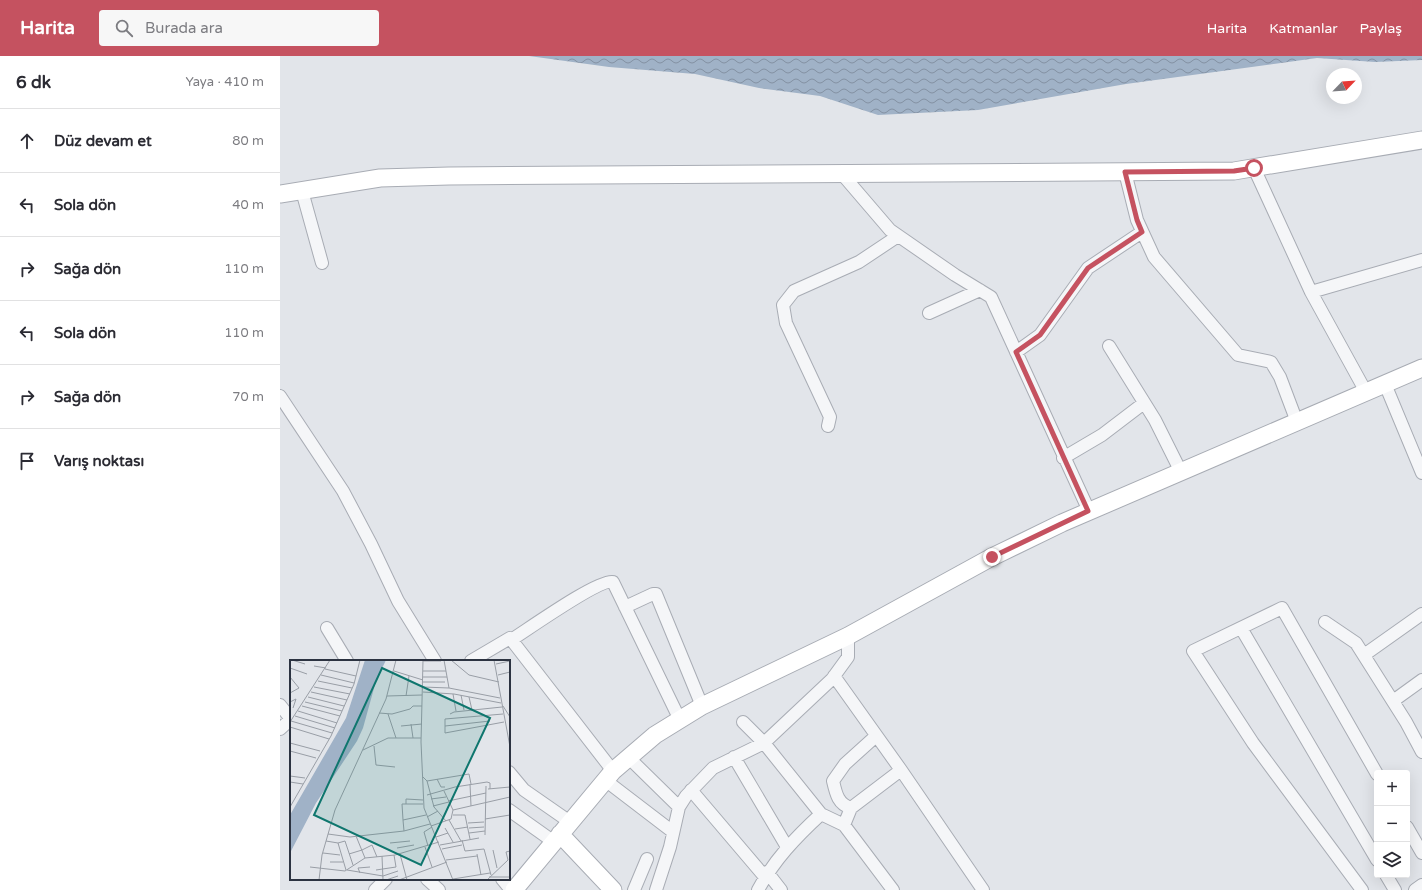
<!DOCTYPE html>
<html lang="tr">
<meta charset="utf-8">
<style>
body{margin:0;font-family:"Varela Round",sans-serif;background:#f7f7f7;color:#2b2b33}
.controls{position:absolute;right:12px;bottom:12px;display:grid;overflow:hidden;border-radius:4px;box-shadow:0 4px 16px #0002}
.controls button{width:36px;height:36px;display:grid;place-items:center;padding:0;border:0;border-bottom:1px solid #e1e1e2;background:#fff;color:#2b2b33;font:20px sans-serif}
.compass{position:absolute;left:1046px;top:12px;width:36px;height:36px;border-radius:50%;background:#fff;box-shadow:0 4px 16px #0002;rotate:65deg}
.stop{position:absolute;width:12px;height:12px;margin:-9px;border:3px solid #c55260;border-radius:50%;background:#fff}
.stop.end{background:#c55260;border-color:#fff;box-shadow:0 1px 4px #0008}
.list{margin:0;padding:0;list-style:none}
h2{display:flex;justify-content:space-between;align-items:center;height:52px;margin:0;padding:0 16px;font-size:17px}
h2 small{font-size:13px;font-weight:400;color:#7c7c81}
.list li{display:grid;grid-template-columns:26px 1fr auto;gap:12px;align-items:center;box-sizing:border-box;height:64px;padding:0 16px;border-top:1px solid #e1e1e2}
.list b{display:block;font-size:15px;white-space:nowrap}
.list em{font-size:13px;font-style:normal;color:#7c7c81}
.icon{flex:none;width:22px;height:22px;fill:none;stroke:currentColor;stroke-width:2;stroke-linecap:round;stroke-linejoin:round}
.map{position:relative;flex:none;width:1142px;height:834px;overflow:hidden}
header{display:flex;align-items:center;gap:24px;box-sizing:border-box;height:56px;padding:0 20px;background:#c55260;color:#fff}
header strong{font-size:19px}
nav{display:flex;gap:22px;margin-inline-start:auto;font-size:14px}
.search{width:280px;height:36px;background:#f7f7f7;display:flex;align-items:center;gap:10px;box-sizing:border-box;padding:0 14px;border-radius:4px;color:#7c7c81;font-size:15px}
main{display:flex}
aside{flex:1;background:#fff}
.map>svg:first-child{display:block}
</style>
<header>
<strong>Harita</strong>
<div class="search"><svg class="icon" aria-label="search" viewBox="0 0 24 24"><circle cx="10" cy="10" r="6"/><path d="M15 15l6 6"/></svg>Burada ara</div>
<nav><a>Harita</a><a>Katmanlar</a><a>Paylaş</a></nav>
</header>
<main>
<aside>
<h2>6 dk<small>Yaya · 410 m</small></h2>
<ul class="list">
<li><svg class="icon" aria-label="ahead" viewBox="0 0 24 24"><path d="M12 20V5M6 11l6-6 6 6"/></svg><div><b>Düz devam et</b></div><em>80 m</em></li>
<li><svg class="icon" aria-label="left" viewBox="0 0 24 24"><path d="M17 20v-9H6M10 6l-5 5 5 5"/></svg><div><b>Sola dön</b></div><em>40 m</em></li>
<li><svg class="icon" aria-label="right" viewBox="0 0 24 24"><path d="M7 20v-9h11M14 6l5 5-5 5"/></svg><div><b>Sağa dön</b></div><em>110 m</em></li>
<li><svg class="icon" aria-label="left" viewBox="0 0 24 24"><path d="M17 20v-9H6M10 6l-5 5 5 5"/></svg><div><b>Sola dön</b></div><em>110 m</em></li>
<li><svg class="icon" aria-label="right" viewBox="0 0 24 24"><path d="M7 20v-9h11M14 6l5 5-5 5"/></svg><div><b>Sağa dön</b></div><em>70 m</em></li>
<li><svg class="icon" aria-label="arrive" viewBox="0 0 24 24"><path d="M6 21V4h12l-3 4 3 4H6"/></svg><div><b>Varış noktası</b></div></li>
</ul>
</aside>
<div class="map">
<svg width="1142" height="834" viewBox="0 0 1142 834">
<defs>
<pattern id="water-waves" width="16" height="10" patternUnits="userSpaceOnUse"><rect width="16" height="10" fill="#a0b2c7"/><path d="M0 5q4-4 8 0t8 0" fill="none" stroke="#8391a3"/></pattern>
</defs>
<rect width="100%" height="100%" fill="#e2e5ea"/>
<path fill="url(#water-waves)" d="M249,0h893v4l-47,2 -58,-4 -191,26 -148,26 -100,5 -58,-19 -61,-8 -64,-14 -86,-7z"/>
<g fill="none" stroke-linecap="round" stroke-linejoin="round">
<defs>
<path id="street" d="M974,112l57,124 55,100
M845,116l12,48 17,37 84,98 33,7 9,15 17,45
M562,118l48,56 65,45 36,22 98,214
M22,135l20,72
M1031,236l111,-32
M649,257l51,-23
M829,290l46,74 26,52
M736,296l24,-17 48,-67 54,-36
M1105,328l37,89
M0,340l63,95 28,53 27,57 37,60
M548,370l2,-9 -44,-94 -3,-18 11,-14 65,-29 39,-26
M783,402l39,-23 42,-32
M345,551l28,-13h3l46,112
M1045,566l31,21 50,79 16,30
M47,572l20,33
M961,572l136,232
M231,584c16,-10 89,-62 102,-58l67,138
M1084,599l58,-41
M191,605l39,-23 103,133
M554,620l67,94 82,120
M1113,645l29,-21
M0,649l11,14
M463,666l21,21 57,71 23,11 49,65
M0,673l11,-10
M454,701l53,90
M349,702l50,49
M229,716l15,18 46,32
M325,724l68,52
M411,734l74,87
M571,752c-13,-4 -15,-14 -18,-27l12,-17 31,-28
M229,754l45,32
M564,769l7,-17 50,-38
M1127,771l15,26
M487,816l14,18
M1106,819l9,15
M147,823l12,11
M222,823l9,11
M95,834l11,-11
M354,834l13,-31
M376,834l14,-43 9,-40 7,-11 27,-28 51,-25 68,-64 16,-22v-21
M478,834c16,-30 38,-53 63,-76
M1082,834l-109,-147 -60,-92 89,-43 95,166
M1135,834l7,-5"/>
<path id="secondary" d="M0,138l100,-16 69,-2 785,-5 188,-31
M280,778l53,56
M234,834l99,-119 42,-36 47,-29 146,-70 144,-79 70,-34 360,-155"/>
</defs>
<use href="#street" stroke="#a8acb4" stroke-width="14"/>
<use href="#secondary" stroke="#a8acb4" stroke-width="19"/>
<use href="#street" stroke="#f5f6f8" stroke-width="12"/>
<use href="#secondary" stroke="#fff" stroke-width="17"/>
</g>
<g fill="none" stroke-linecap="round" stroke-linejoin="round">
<path stroke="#c55260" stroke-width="5" d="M712,501l96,-46 -72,-159 24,-17 48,-67 54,-36 -5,-12 -12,-48 109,-1 20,-3"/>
</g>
<g transform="translate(10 604)">
<rect width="220" height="220" fill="#e2e5ea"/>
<path d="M75,0h21l-10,21 -13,47 -6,13 -41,62 -26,50v-38l56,-97z" fill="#a0b2c7"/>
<path fill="none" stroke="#999ea6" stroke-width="1" d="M2,0l13,4M133,0l-2,82 3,66 29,72M154,0l5,28M161,0l18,15 30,7M204,0l16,87M133,1h18M206,4l14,-3M24,6l12,2M0,8l17,6M35,9l31,7M104,11l29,9M133,11h23M31,15l33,8M208,15l12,-3M0,17l9,11 -9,5M133,17h24M28,21l34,7M133,22h22M24,27l36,7M133,27l26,1 51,10M21,32l36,8M133,32l31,2 47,9M163,34l3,17M171,35l3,15M97,36l35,-1M116,36l3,-20M18,37l36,9M179,37l3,13M0,42l6,-3 -3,9M15,42l37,9M12,46l38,10M213,46l7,11M8,51l39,12M89,53l13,1 18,-5 3,-3h9M98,54l8,24M160,54l4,-2 48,-5M213,54l-58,5v14l59,-11M5,56l40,12M1,61l41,12M0,62l40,-62M121,64l2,14M111,66l21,-2M155,66l45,-5M0,67l39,12M0,83l30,8M84,86l2,19 19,2M73,90l25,-12h33M0,91l26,7M0,116l15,2M133,117l4,4 7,26 12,14M147,119l4,8h4M137,121l42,-7 2,10M0,122l13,2M180,124l1,22M198,129l22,-2M154,131l9,19M137,135l28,-8 32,-5 3,1v6M141,139l15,-2M158,141l38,-8M116,144v-5l17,1M143,146l16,-4M0,147l41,-71 23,-52 6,-24M136,155l-23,5 1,11 26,-7M163,155h12l5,24M137,157l11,-6M195,159l25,-4M113,160l-1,-16h21M159,160l12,21M178,163l16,-1M141,166l20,-7 2,-9 57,-13M155,168l8,14M179,168l15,-1M165,169l13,-2M179,173l16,-2M38,174l22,3 54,-6M195,175l1,-49M66,176l9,22M146,177l12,-4M172,180l3,11 19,-2 7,26M36,181l12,2 8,27M48,183l7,-2 8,24M100,183l20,-2M150,185l39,-7M138,186l-4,-14 8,-5M135,187l7,20M107,188l17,-3M152,189l20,-4M72,190l10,-5 5,12M203,190l4,18M33,193l17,2M59,194l13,-4M110,194l7,26M187,194l4,21M92,196l1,24M156,200l31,-4M40,202h13M20,207l35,4 20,-13 30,-3 44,-13M57,210l36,6 15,-5M86,210l20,-3 -2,-12M70,213l-2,-5 12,-1M199,217h21M163,219l37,-6M29,220l3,-25 13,-45 51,-111 10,-39M96,220l12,-4M109,220l48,-18M197,220l21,-20 -2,-8 4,-1"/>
<path fill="#0f766e" fill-opacity="0.15" stroke="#0f766e" stroke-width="2" d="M92,8l108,50 -69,147 -107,-50z"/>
<rect width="220" height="220" fill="none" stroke="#2c3341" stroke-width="2"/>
</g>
</svg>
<div class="controls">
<button>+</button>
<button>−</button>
<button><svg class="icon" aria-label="layers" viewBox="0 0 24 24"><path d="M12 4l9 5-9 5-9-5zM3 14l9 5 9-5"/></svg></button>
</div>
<svg class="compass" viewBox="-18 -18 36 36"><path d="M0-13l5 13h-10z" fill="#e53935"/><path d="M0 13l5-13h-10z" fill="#7c7c81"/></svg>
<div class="stop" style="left:974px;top:112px"></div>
<div class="stop end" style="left:712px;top:501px"></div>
</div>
</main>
